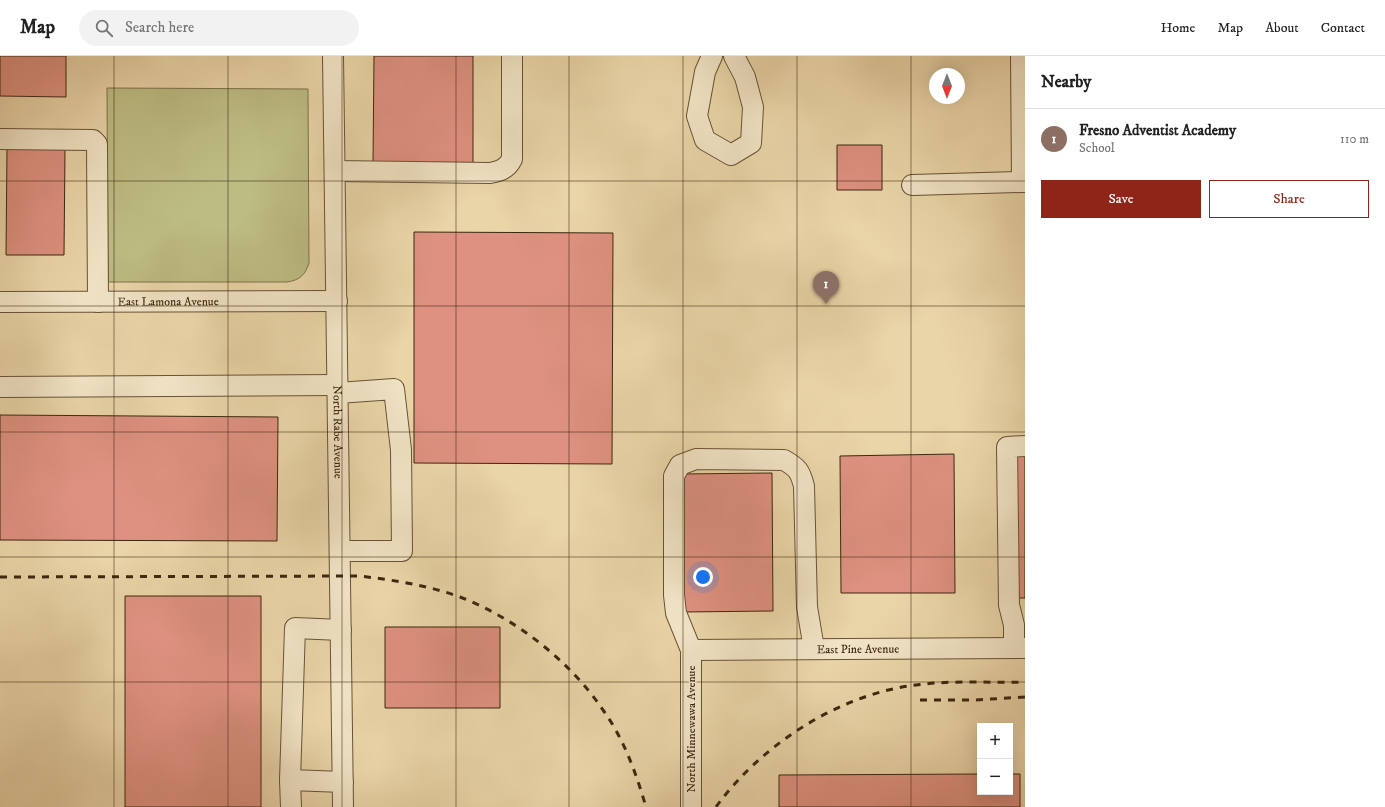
<!DOCTYPE html>
<meta charset="utf-8">
<style>
body{margin:0;font-family:"IM FELL DW Pica",serif;background:#f2f2f2;color:#222}
.controls{position:absolute;right:12px;bottom:12px;display:grid;overflow:hidden;border-radius:0px;box-shadow:0 4px 16px #0002}
.controls button{width:36px;height:36px;display:grid;place-items:center;padding:0;border:0;border-bottom:1px solid #e0e0e0;background:#fff;color:#222;font:20px sans-serif}
.compass{position:absolute;left:929px;top:12px;width:36px;height:36px;border-radius:50%;background:#fff;box-shadow:0 4px 16px #0002;rotate:180deg}
.you{position:absolute;left:703px;top:521px;width:14px;height:14px;margin:-10px;border:3px solid #fff;border-radius:50%;background:#1a73e8;box-shadow:0 0 0 6px #1a73e833}
.badge{display:grid;place-items:center;width:26px;height:26px;border-radius:50%;background:#8f2418;color:#fff;font-size:13px;font-weight:700}
.pin{position:absolute;translate:-50% -33px;filter:drop-shadow(0 1px 2px #0008)}
.pin::after{content:'';position:absolute;top:21px;width:14px;height:12px;background:inherit;clip-path:polygon(0 0,100% 0,50% 100%)}
.list{margin:0;padding:0;list-style:none}
h2{display:flex;justify-content:space-between;align-items:center;height:52px;margin:0;padding:0 16px;font-size:17px}
h2 small{font-size:13px;font-weight:400;color:#767676}
.list li{display:grid;grid-template-columns:26px 1fr auto;gap:12px;align-items:center;box-sizing:border-box;height:60px;padding:0 16px;border-top:1px solid #e0e0e0}
.list b{display:block;font-size:15px;white-space:nowrap}
.list p{margin:0;font-size:13px;white-space:nowrap;color:#767676}
.list em{font-size:13px;font-style:normal;color:#767676}
.actions{display:flex;gap:8px;padding:12px 16px}
.actions a{flex:1;padding:9px 0;border:1px solid #8f2418;border-radius:0px;text-align:center;font-size:14px;color:#8f2418}
.actions .main{background:#8f2418;color:#fff}
.icon{flex:none;width:22px;height:22px;fill:none;stroke:currentColor;stroke-width:2;stroke-linecap:round;stroke-linejoin:round}
.map{position:relative;flex:none;width:1025px;height:751px;overflow:hidden}
header{display:flex;align-items:center;gap:24px;box-sizing:border-box;height:56px;padding:0 20px;background:#fff;border-bottom:1px solid #e0e0e0}
header strong{font-size:19px}
nav{display:flex;gap:22px;margin-inline-start:auto;font-size:14px}
.search{width:280px;height:36px;background:#f2f2f2;display:flex;align-items:center;gap:10px;box-sizing:border-box;padding:0 14px;border-radius:22px;color:#767676;font-size:15px}
main{display:flex}
aside{flex:1;background:#fff}
.map>svg:first-child{display:block}
</style>
<header>
<strong>Map</strong>
<div class="search"><svg class="icon" aria-label="search" viewBox="0 0 24 24"><circle cx="10" cy="10" r="6"/><path d="M15 15l6 6"/></svg>Search here</div>
<nav><a>Home</a><a>Map</a><a>About</a><a>Contact</a></nav>
</header>
<main>
<div class="map">
<svg width="1025" height="751" viewBox="0 0 1025 751">
<rect width="100%" height="100%" fill="#ead5a8"/>
<filter id="stains"><feTurbulence type="fractalNoise" baseFrequency=".005" numOctaves="4"/><feColorMatrix values="0 0 0 0 .2 0 0 0 0 .09 0 0 0 0 .02 0 0 0 .5 -.17"/></filter>
<radialGradient id="worn" r=".72"><stop offset=".6" stop-color="#630" stop-opacity="0"/><stop offset="1" stop-color="#630" stop-opacity=".3"/></radialGradient>
<path fill="#bdbc83" stroke="#7d724a" d="M107,32l201,1 1,174c-4,12 -9,17 -22,19h-179z"/>
<path fill="#de9180" stroke="#3d2710" d="M0,0h66v41l-66,-1z
M374,0h99v107l-100,-1z
M837,89h45v45h-45z
M7,93h58l-1,106h-58z
M414,176l199,1 -1,231 -198,-1z
M0,359l278,2 -1,124 -277,-1z
M954,398l1,139h-114l-1,-137z
M1025,400v142h-13l-1,-141z
M772,417l1,138 -90,1 -1,-138z
M125,540h136v211h-136z
M385,571h115v81h-115z
M980,718v18h30v-18h10v33h-241v-32z"/>
<g fill="none" stroke-linecap="round" stroke-linejoin="round">
<defs>
<g id="minor">
<path id="s1" d="M333,0l10,751"/>
<path d="M712,0l-7,16 -8,44 8,24 26,15 20,-12 2,-36 -8,-30 -11,-21"/>
<path d="M1021,0l1,126h3"/>
<path d="M0,83l93,1 4,4 1,158"/>
<path d="M335,115l155,2c10,-2 17,-4 22,-14v-103"/>
<path d="M912,129l110,-3"/>
<path id="s2" d="M0,246l337,-1"/>
<path d="M0,331l338,-2"/>
<path d="M338,337l56,-4 7,61 1,101h-62"/>
<path d="M1014,592v-23l-5,-20 -2,-158 18,-1"/>
<path id="s3" d="M691,594l334,-2"/>
<path d="M290,724l5,-152 46,2"/>
<path d="M291,751l-1,-27 53,2"/>
<path d="M691,751v-157l-15,-37 -2,-18v-119l6,-11 16,-6 88,1c14,8 16,11 20,26l3,121 7,42"/>
</g>
</defs>
<use href="#minor" stroke="#685236" stroke-width="22"/>
<use href="#minor" stroke="#f1e4c6" stroke-width="20"/>
<path stroke="#3d2710" stroke-width="3" stroke-dasharray="7 7" stroke-linecap="butt" d="M0,521l359,-1c34,4 68,9 101,21 55,21 110,64 143,113 21,29 33,63 43,97
M920,644h55l50,-3
M716,751c45,-62 123,-113 200,-122 36,-5 73,-2 109,-3"/>
</g>
<path fill="none" stroke="#3d2710" stroke-width="1" stroke-opacity="0.55" d="M114,0v751M228,0v751M342,0v751M456,0v751M569,0v751M683,0v751M797,0v751M911,0v751M0,125h1025M0,250h1025M0,376h1025M0,501h1025M0,626h1025"/>
<g text-anchor="middle" dominant-baseline="central" stroke-width="3" stroke-linejoin="round" paint-order="stroke">
<g font-size="12" fill="#3d2710" stroke="#f1e4c6">
<text stroke="none"><textPath href="#s2" startOffset="168">East Lamona Avenue</textPath></text>
<text stroke="none"><textPath href="#s1" startOffset="376">North Rabe Avenue</textPath></text>
<text stroke="none"><textPath href="#s3" startOffset="167">East Pine Avenue</textPath></text>
<text transform="translate(691 673) rotate(-90)">North Minnewawa Avenue</text>
</g>
</g>
<rect width="100%" height="100%" filter="url(#stains)"/>
<rect width="100%" height="100%" fill="url(#worn)"/>
</svg>
<div class="controls">
<button>+</button>
<button>−</button>
</div>
<svg class="compass" viewBox="-18 -18 36 36"><path d="M0-13l5 13h-10z" fill="#e53935"/><path d="M0 13l5-13h-10z" fill="#767676"/></svg>
<div class="you"></div>
<div class="pin badge" style="left:826px;top:248px;background:#8d6e63">1</div>
</div>
<aside>
<h2>Nearby<small></small></h2>
<ul class="list">
<li><span class="badge" style="background:#8d6e63">1</span><div><b>Fresno Adventist Academy</b><p>School</p></div><em>110 m</em></li>
</ul>
<div class="actions"><a class="main">Save</a><a>Share</a></div>
</aside>
</main>
